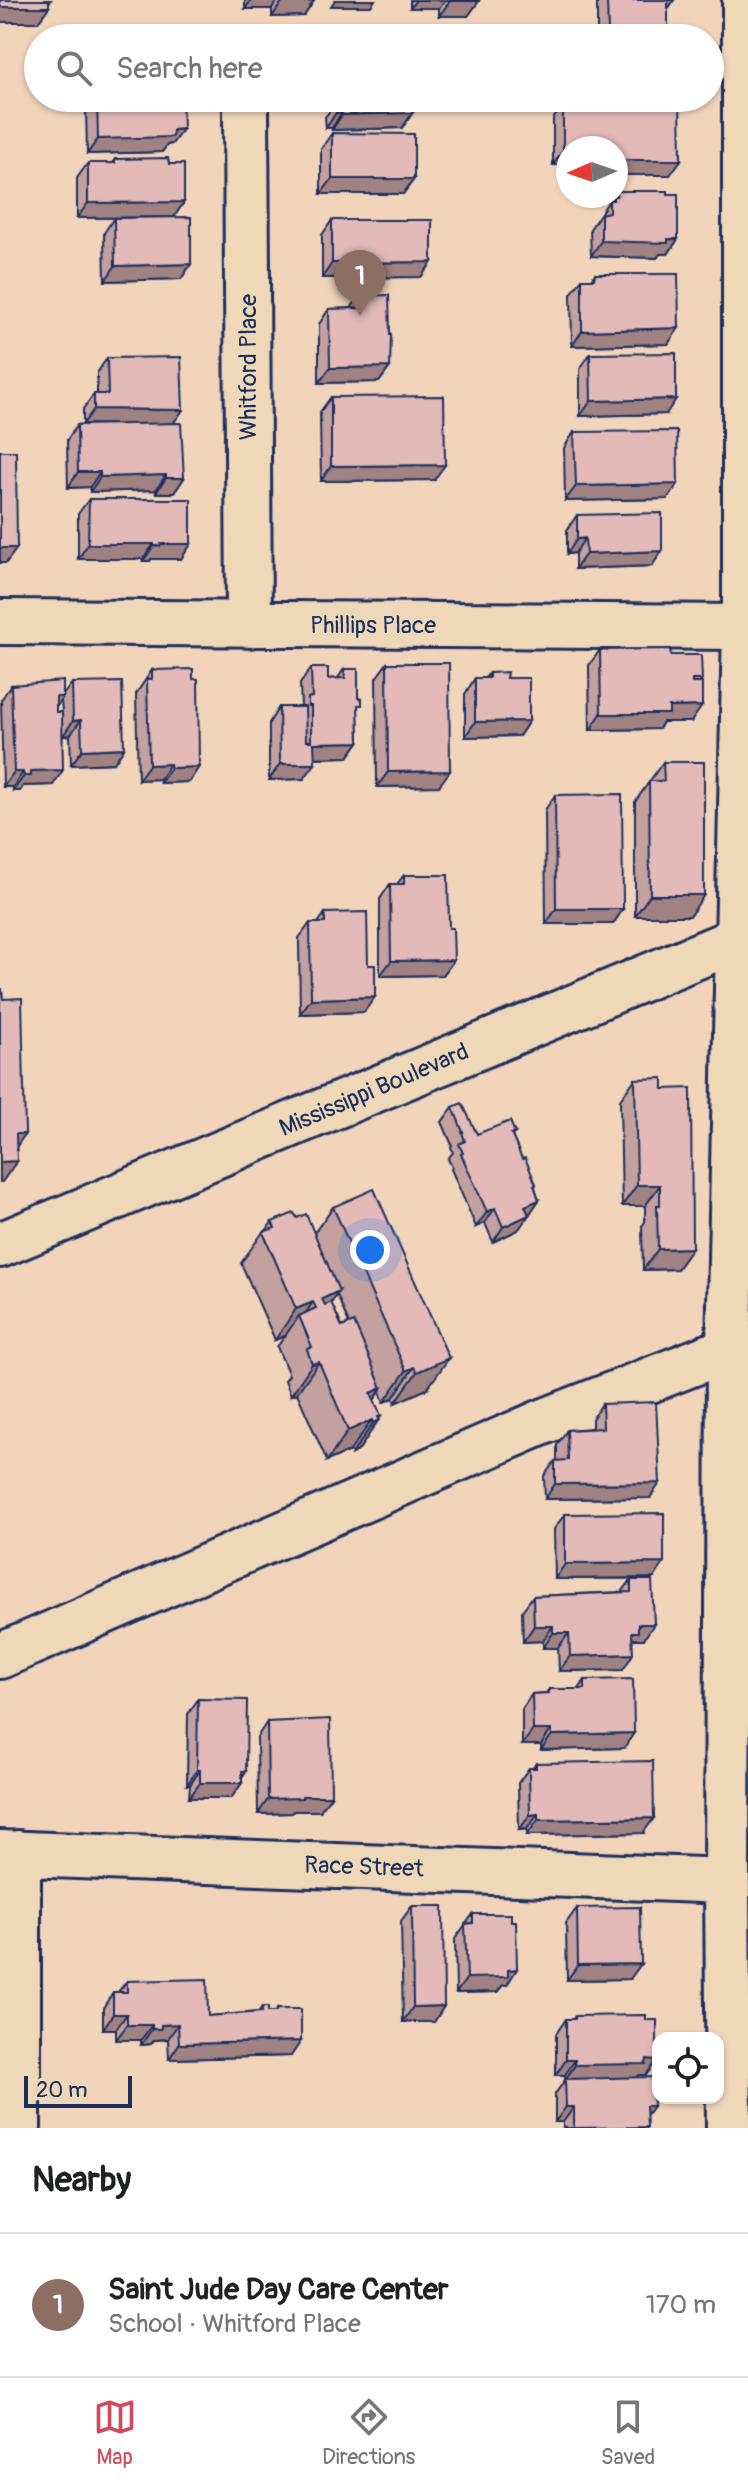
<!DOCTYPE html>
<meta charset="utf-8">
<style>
body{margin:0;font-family:Pangolin,sans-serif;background:#f6f6f6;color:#202124}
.controls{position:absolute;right:24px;bottom:24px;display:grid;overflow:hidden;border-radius:16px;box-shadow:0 2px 6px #0004}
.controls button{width:72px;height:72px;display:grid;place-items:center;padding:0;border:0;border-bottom:2px solid #e0e0e0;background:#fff;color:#202124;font:40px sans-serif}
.compass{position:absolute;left:556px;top:136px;width:72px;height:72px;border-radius:50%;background:#fff;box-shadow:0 2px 6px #0004;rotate:268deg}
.scale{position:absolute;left:24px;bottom:20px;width:108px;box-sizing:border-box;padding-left:8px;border:4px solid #1b2f5e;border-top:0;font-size:22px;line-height:28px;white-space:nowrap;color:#1b2f5e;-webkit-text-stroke:6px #efd8b8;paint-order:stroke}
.you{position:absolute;left:370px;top:1250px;width:28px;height:28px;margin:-20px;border:6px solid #fff;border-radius:50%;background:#1a73e8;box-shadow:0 0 0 12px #1a73e833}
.badge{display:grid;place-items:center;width:52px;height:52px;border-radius:50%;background:#d1495b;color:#fff;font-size:26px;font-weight:700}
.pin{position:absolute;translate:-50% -66px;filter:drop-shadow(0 2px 4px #0008)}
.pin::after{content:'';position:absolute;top:42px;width:28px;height:24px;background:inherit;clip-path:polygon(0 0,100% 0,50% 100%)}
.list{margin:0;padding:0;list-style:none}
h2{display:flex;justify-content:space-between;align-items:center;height:104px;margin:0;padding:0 32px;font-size:34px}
h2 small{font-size:26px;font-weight:400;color:#757577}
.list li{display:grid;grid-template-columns:52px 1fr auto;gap:24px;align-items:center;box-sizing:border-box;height:144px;padding:0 32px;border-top:2px solid #e0e0e0}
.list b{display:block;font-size:30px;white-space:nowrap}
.list p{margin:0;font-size:26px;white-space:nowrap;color:#757577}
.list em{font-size:26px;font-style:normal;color:#757577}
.icon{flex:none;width:44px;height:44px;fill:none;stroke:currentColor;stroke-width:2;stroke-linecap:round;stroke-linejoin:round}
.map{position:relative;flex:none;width:748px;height:2128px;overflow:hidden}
.search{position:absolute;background:#fff;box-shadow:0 2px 6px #0004;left:24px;right:24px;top:24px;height:88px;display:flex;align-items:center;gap:20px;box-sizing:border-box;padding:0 28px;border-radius:44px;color:#757577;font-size:30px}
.sheet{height:248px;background:#fff}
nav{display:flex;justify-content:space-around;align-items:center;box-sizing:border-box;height:112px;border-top:2px solid #e0e0e0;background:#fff;font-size:22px;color:#757577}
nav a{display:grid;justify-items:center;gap:4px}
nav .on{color:#d1495b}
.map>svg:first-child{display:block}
</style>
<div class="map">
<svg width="748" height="2128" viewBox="0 0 748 2128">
<rect width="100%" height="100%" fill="#f2d4bb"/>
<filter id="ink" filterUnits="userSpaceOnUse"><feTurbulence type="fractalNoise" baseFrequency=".0125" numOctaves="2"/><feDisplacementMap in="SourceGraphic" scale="16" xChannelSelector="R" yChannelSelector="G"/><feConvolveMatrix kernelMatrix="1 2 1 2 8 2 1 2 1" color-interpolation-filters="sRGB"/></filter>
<g filter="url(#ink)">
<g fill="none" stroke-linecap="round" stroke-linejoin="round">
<defs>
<path id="minor" d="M246,109l3,516
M0,622l745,5
M0,1656l545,-235 184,-72
M0,1853l727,28
M18,2128v-275"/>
<path id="tertiary" d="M729,2128l-2,-247 2,-532 16,-722v-627"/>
<path id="secondary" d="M0,1245l748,-310"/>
</defs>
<use href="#minor" stroke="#1b2f5e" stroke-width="50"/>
<use href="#tertiary" stroke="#1b2f5e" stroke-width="50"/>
<use href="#secondary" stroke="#1b2f5e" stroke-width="50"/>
<use href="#minor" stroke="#efd8b8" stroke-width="44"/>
<use href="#tertiary" stroke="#efd8b8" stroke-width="44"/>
<use href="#secondary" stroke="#efd8b8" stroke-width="44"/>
</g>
<path fill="#c4a09f" stroke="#1b2f5e" stroke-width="2" fill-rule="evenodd" d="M245,0h69l-10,16 -32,1v-8h-27z
M410,0h69v1l-11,15h-29v-8h-29z
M597,0h77l-6,9 -5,29h-66z
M92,98h90l-10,46 -5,1 -5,7 -75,2 -1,-47z
M332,98h86v7l-16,23 -70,2v-2h-6l-1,-11 7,-9z
M568,98h112l-10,77h-54v-27h-48v27h-8l-1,-10h-6v-46z
M332,133l82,46 -11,15h-82v-45z
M115,159l54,5 15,38 -10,15 17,47 -10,15 -76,2 -1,-48 10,-15 46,-1 -83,1v-40l11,-15h24z
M617,191l51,3 10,45 -10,15h-8l-3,4 -66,-2 -1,-27 22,-33h4z
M332,220l100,42 -11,15 -99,1v-43z
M595,274l73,70 -96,2 -1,-52 11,-15h9z
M360,296l30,71 -11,15 -60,1v-59l10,-15 22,-1z
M590,354l76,60 -86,2v-47z
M107,358l67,65 10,55 -10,15h-18v-3l-66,2v-5l-22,1 -1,-48 10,-15 6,-1v-15l11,-15h3v-21z
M331,397l103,83 -113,1 -1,-69z
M574,432l104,52 -11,15 -102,2 -1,-53z
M89,499l102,45 -10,15h-30l-1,2h-7v-2h-65v-45z
M577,515l75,51 -77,3v-16l-8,1v-24z
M600,650l71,5 31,25 -2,3 -9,39h-28l-4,7 -69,1 -1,-65z
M387,663l52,123 -62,1 -1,-109z
M311,668l17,11 10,-1 6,-9 14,42 1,31 -11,15 -34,1 -10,21 -35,1v-57l10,-16h22l-1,-23z
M152,670l37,112 -29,1v-4l-22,1 -2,-86z
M489,673l40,48 -10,15 -54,1v-43l10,-16h10z
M72,683l42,80 -43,2 -1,-30 -7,1 -10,49 -30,1 -3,5h-7v-4h-10l-2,-87 10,-15 52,10zM61,700l1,12h-6v-5z
M663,762l27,154h-55v-114z
M555,795l68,114 -10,15h-67l-1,-114z
M404,875l50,85 -11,15 -63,1v-77l10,-15h7z
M325,913l39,99 -64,2 -1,-76 11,-15h8z
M635,1079l28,10 29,159 -15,21 -34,1 -1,-44 3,-4v-16h-23l-2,-106z
M453,1107l24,27 38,-1 -3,3 10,23 14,25 -1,3 4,13 -21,30 -25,12 -8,-19 -9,4 -25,-58 1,-2 -4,-8 5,-7 -2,-5 1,-2 -10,-23z
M333,1207l94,182 -32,14 -2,-5 -9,4 -4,-10 -6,8 7,16 -23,35 -6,3 -2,-3 -23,10 -30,-68 -6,2 -6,-15 4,-5 -12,-28 8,-11 -10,4 -34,-77 22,-31 3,-1 6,-9 25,-4 17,15zM337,1295l12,29 -7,3 -11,-24z
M602,1404l48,94 -105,1 -1,-23 11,-15h2v-16l10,-15 25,-2v-9z
M565,1514l89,64 -99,1 -1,-50z
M631,1580l13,59h-11l-10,31 -64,1 -1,-23h-15v-7l-20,1 -1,-31 11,-15 89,-4z
M585,1680l39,68 -83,2v-5h-19v-36l10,-15 14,-1 3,-4h30z
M198,1699l48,72 -4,6v6l-11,15h-42l1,-13h-3l1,-71z
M267,1722l53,89h-27l-1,2 -34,1 -1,-77z
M536,1763l107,70 -116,2v-6l-8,1 -1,-47 11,-15h4z
M412,1906l32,100 -10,16h-31l-2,-101z
M577,1908l53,71 -63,1 -1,-57z
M473,1914l34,71h-4l-6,7 -41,1 -1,-54z
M127,1981l81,35 50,-4 4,-5 6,5h7l2,-3 14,47 -122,3 -1,-20 -14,1 -3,4 -10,1v-5h-25v-11h-13v-21l10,-16h5z
M575,2016l71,4 11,40 -11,15h-7l-2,3 16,28 -7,9v13h-83v-6h-8v-28l10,-14v-5h-9v-41l10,-15h7z"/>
<path fill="#a08282" stroke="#1b2f5e" stroke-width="2" d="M51,0l-5,7h3l-11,15h-38v-15z
M251,0h27l-6,9h-27z
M335,0h40l-4,6h-40z
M416,0h29l-6,8h-29z
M667,0h7l-10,15z
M314,1l-10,15 -32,1 10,-15z
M450,1h29l-11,15h-29z
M660,30h8l-5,8h-8z
M608,31h33l-6,7h-32z
M412,105h6l-16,23 -70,2 10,-15z
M342,112l-10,16h-6l10,-15z
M183,129l-11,15 -5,1 -5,7 -75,2 11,-15z
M563,150h5v2l-9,13h-6z
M616,160h65l-11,15h-54z
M568,163v12h-8z
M332,179h82l-11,15h-82z
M184,202l-10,15 -97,1 11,-15z
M678,239l-10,15h-8l-3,4 -66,-2 10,-15z
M432,262l-11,15 -99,1 10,-15z
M191,264l-10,15 -76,2 10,-15z
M679,328l-11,16 -96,2 10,-15z
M390,367l-11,15 -60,1 11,-15z
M676,399l-10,15 -86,2 11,-15z
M94,409l89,1 -11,15 -89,-1z
M445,465l-11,15 -113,1 10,-15z
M78,472h22l-10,15 -22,1z
M166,475l-10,15 -66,2 10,-15z
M166,478h18l-10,15h-18z
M678,484l-11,15 -102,2 11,-15z
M585,538l-10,15 -8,1 10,-15z
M88,544h66l-11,15h-65z
M161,544h30l-10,15h-30l-1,2h-7l11,-15z
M0,548h17l-11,15h-6z
M662,551l-10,15 -77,3 11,-15z
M56,697h7l-10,15z
M702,706l-11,16h-28l-4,7 -69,1 11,-16 68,-7z
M81,720l-11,15 -7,1 10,-15z
M529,721l-10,15 -54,1 10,-15z
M359,742l-11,15 -45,1 11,-15z
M124,748l-10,15 -43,2 11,-15z
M170,764l-10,15 -22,1 11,-15z
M280,764h35l-11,15 -35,1z
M199,767l-10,15 -29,1 11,-15z
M63,770l-10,15 -30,1 -3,5h-7l11,-15 7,-5z
M450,771l-11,15 -62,1 11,-15z
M14,772h9l-10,15h-10z
M650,895h54l-14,21h-55z
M556,909h67l-10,15h-67z
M454,960l-11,15 -63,1 11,-15z
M375,997l-11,15 -64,2 11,-15z
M16,1134h9l-14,21z
M17,1161l-15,21h-2v-20z
M637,1185h23l-15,21h-23z
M539,1200l-10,15 -4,-9z
M495,1208l-10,15 -9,4 11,-15z
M529,1215l-11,15 -25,12 10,-15z
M692,1248l-15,21 -34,1 15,-21z
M339,1291l-21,31 4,-23z
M313,1302l-12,18 -2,-4 -14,20 -10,4 21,-31z
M449,1358l-22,31 -32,14 22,-31z
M319,1362l-22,31 -6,2 21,-31z
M414,1367l-21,31 -9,4 22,-31z
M382,1388l-21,31 10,-26z
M381,1416l-23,35 -6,3 21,-31 5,-6z
M372,1420l-22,31 -23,10 21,-30z
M660,1483l-10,15 -105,1 10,-15z
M664,1563l-10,15 -99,1 10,-15z
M638,1624h16l-10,15h-12l-10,8z
M534,1626h19l-10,15 -20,1z
M553,1633h16l-11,15h-15z
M633,1654l-10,16 -64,1 11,-15z
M533,1730h18l-10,15h-19z
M634,1733l-10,15 -83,2 11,-15z
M197,1770h3l-10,15h-3z
M242,1771h4l-8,12h4l-11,15h-42l11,-15z
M302,1796h29l-11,15h-27l-1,2 -34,1 10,-15z
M538,1814l-11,15 -8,1 11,-15z
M654,1818l-11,15 -116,2 11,-15z
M641,1964l-11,15 -63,1 11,-15z
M517,1969l-10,16h-4l-6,7 -41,1 11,-15 41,-8z
M444,2006l-10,16h-31l10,-15z
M113,2014h14l-11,15h-13z
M178,2024l-10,15 -14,1 -3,4 -10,1 11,-16 9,-4z
M127,2025h25l-11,15h-25z
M301,2041l-10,15 -122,3 10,-15z
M647,2059l10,1 -11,15h-7l-3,4 -71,1 10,-15z
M566,2060h9l-10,15h-9z
M646,2106h7l-11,15z
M566,2107h8l-11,15h-8z"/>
<path fill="#e4bab9" stroke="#1b2f5e" stroke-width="2" d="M0,0h49v7h-49z
M282,0h32v1l-32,1z
M450,0h29v1h-29z
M607,0h61v30h-8l1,8h-20v-7h-33z
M97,98h85l1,31 -10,1 -1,7 -74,2z
M342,98h76v7h-6v8l-70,2v-3l-6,1v-11h6z
M570,98h110l1,62h-65v-12h-48v2h-5v-46l7,-1z
M332,133l82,1v45h-82z
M168,158l1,6h15v38l-96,1v-40h27v-4z
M617,191h51v3h10v45h-10v4l-67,-2v-27l8,-2v-12h4v-4h3z
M191,217v47l-76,2 -1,-48z
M332,220h100v42l-100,1z
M595,274h83l1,54 -97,3v-52h12z
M389,295l1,40h1l-1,32 -60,1 -1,-59 31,-1v-12z
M676,353v46l-85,2 -1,-47z
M181,357l2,53 -89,-1v-15h14l-1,-36z
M444,396l1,69 -114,1v-69z
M181,423l3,55h-18v-3l-66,2v-5h-22l-1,-47z
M677,431l1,53 -102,2 -2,-54z
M0,451h16l1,97h-17z
M89,499h102v45h-30l-1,2h-6v-2h-66z
M662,513v38l-76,3 -1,-16 -8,1v-24z
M670,649l1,6h30l1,25h-10v3h10v23l-33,1v7h-68l-1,-64z
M387,663h62l1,108 -62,1z
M311,668h17v11l17,-1 -1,-9h14v29l4,1v6h-4l1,37 -45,1 1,21h-35l-1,-57h26l1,34h5v-35h-3v-8l4,-1z
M193,669v10h5l1,88 -28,1 -1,-4 -21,1 -2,-86h5v-9z
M507,672l-1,6h23v43l-54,1v-44h14v-5z
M63,681v16h-7v15h6l1,58 -32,1v5h-7l-1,-4h-9l-3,-87z
M122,682l2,66 -42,2 -1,-30 -8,1 -1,-38z
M663,762h41v133h-54l-1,-114h15z
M622,794l1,115h-67l-1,-114z
M404,875h44l1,53h4l1,32 -63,1 -1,-77h14z
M367,912l1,53h7v32l-64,2 -1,-76h15v-10z
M0,989h2l1,10 19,-1 3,136h-9l1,27 -17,1z
M663,1078v11l28,-1 1,160 -34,1 -1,-44h3v-20h-23l-2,-106z
M462,1103l15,31 33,-13 5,12 -4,1 11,25 3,-1 11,26 -2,1 5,15 -14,6 4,9 -26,12 -8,-19 -8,4 -26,-58 2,-1 -4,-9 6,-3 -3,-9h1l-10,-25z
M374,1189l75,169 -32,14 -3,-5 -8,4 -73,-164z
M294,1213l3,5 9,-4 33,77 -17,8 3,6 6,-3 11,25 12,-5 28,66 -11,5 10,23 -3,1 2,3 -7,3 -1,-3 -24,11 -29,-69 -7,2 -5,-15 5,-2 -13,-31 17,-8 -3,-6 -17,7 -33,-77 12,-4 -3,-6z
M656,1402l4,81 -105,1v-23l13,-1 -1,-30 36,-2 -1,-24z
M664,1513v50l-99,1v-50z
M631,1580h21l2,44h-16v8h-6l1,22 -63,2 -1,-23h-16v-7h-19l-1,-30 98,-4z
M633,1679l1,54 -82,2 -1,-5h-18l-1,-36 17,-1v-4h36v-9z
M198,1699l49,1 -1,71h-4v12h-42v-13h-3z
M330,1719l1,77h-29v2l-34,1 -1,-77z
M653,1761l1,57 -116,2v-6l-8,1 -1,-47h7v-5z
M412,1906h31l1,100 -31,1z
M640,1907l1,57 -63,1 -1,-57z
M473,1914h38v7h5l1,48 -9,1v7l-41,1 -2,-54 8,-1z
M207,1979l1,37 54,-4v-5h6v5h8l1,-3h24v32l-122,3 -1,-20 -17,1v4h-9v-4h-25v-11h-14v-22h14v-11z
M646,2015v5h11v40l-10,-1 -1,5 -71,1v-5h-9v-41h9v-3z
M652,2077l1,29h-7l1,21 -73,1v-21h-8l-1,-28z"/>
</g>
<g text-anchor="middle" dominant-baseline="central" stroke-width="8" stroke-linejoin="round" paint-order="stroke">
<g font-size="24" fill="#1b2f5e" stroke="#efd8b8">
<text transform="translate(248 367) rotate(-90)">Whitford Place</text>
<text x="373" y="625">Phillips Place</text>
<text transform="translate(374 1090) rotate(-23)">Mississippi Boulevard</text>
<text transform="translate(364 1867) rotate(2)">Race Street</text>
</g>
</g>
</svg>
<div class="controls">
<button><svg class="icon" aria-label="locate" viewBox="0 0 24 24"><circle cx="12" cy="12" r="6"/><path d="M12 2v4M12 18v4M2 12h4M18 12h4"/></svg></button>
</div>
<svg class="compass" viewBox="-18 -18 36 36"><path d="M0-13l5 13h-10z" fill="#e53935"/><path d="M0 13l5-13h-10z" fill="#757577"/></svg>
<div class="scale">20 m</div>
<div class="you"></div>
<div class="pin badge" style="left:360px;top:316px;background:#8d6e63">1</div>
<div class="search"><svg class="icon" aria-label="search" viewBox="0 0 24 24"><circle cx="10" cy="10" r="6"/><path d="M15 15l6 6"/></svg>Search here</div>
</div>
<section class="sheet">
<h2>Nearby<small></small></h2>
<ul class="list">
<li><span class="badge" style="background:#8d6e63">1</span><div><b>Saint Jude Day Care Center</b><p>School · Whitford Place</p></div><em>170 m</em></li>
</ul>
</section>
<nav>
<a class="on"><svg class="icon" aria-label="map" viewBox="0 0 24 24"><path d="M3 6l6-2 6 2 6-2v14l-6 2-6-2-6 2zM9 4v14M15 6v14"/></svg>Map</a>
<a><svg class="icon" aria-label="directions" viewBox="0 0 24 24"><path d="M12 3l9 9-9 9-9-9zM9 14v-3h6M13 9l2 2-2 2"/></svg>Directions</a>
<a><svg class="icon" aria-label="saved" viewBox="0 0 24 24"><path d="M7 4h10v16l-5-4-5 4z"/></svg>Saved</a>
</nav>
